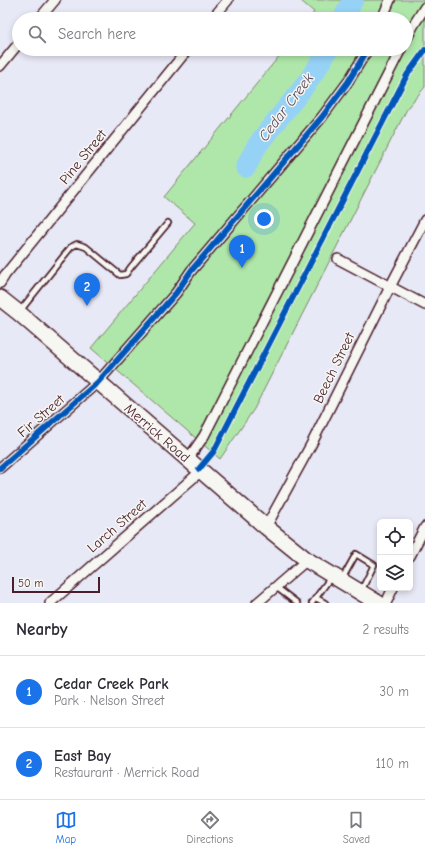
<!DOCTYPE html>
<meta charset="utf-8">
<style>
body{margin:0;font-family:"Comic Neue",sans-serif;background:#f2f2f3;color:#2b2b33}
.controls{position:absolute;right:12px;bottom:12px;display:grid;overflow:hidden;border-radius:6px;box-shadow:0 2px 6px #0003}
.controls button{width:36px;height:36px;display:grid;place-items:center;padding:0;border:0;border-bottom:1px solid #e1e1e2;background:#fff;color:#2b2b33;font:20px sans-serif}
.scale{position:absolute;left:12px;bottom:10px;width:88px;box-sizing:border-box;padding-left:4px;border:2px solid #4a1f2b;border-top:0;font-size:11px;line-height:14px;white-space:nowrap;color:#4a1f2b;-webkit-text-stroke:3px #f6f6f2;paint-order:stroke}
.you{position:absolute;left:264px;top:219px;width:14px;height:14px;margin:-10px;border:3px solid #fff;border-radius:50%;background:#1a73e8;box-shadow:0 0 0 6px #1a73e833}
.badge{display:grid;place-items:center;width:26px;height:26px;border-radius:50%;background:#1a73e8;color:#fff;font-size:13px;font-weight:700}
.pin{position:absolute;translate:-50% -33px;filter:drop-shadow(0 1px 2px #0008)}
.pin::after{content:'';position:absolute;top:21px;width:14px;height:12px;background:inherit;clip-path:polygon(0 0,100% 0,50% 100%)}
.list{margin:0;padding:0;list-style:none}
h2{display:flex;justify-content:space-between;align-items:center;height:52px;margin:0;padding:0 16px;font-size:17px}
h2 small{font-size:13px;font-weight:400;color:#7c7c81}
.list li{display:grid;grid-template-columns:26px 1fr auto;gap:12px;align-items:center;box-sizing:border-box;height:72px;padding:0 16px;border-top:1px solid #e1e1e2}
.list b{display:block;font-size:15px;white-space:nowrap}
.list p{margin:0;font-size:13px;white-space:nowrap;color:#7c7c81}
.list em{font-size:13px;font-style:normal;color:#7c7c81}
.icon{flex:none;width:22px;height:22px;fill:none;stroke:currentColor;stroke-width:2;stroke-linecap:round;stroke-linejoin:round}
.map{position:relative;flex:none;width:425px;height:603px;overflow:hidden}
.search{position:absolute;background:#fff;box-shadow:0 2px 6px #0003;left:12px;right:12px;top:12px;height:44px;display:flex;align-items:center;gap:10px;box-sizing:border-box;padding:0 14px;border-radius:22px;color:#7c7c81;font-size:15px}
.sheet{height:196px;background:#fff}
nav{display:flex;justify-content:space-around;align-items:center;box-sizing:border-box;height:56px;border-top:1px solid #e1e1e2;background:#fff;font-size:11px;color:#7c7c81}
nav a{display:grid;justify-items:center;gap:2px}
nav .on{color:#1a73e8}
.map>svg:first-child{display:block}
</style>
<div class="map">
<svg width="425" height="603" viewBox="0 0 425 603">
<rect width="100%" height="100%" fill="#e8e9f6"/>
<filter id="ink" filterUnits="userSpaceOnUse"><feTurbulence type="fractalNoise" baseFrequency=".025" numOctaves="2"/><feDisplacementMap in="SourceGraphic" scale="8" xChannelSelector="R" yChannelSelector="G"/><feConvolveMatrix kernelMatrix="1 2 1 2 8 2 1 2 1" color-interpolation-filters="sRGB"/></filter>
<g filter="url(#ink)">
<path fill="#afe7aa" stroke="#7c836a" d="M300,0h125v87l-17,20 -154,302 -34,50 -129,-111 104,-125 -31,-26 121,-148h121v-30h-97l5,-7z"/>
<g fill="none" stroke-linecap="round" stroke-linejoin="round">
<path stroke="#96d2f6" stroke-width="21" d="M343,19l10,-19
M246,167c4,-8 8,-17 13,-24 23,-31 51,-59 69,-94"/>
<defs>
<path id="lane" d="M20,311l51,-64 6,-3 9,3 34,28 6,-1 5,-7 37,-44
M342,579l14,-25 18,11 -13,26
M276,587l21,16
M316,598l9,5
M312,603l19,-26"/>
<path id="street" d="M39,19l16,-19
M212,19l16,-19
M382,19l8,-19
M406,40l7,-14 12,-19
M0,66l19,-23
M338,259l87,46
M0,283l5,-8 183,-226
M188,459l16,-23 197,-387
M0,468l98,-86 78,-89 15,-22 131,-154 26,-35 20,-33
M266,527l46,-84 78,-156 35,-67
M410,556l15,-29
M50,603l151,-132
M257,603l50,-43
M386,603l7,-15"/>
<path id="primary" d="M0,298l19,15 247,214 41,33 71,43"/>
</defs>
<use href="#lane" stroke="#4a1f2b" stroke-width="8"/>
<use href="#street" stroke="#4a1f2b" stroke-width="12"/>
<use href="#primary" stroke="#4a1f2b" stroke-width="18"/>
<use href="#lane" stroke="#f6f6f2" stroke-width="4.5"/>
<use href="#street" stroke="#f6f6f2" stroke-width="9"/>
<use href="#primary" stroke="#f6f6f2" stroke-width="15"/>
<defs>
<path id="cycleway" d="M0,468l98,-86 78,-89 15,-22 131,-154 26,-35 20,-33
M199,469l15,-18 193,-376 18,-25"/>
</defs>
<use href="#cycleway" stroke="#f6f6f2" stroke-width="8"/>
<use href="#cycleway" stroke="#0057b8" stroke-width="6"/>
</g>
</g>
<g text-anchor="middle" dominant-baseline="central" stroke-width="3" stroke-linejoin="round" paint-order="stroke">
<g font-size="14" fill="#4a1f2b" stroke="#f6f6f2">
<text transform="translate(83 157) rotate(-51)">Pine Street</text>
<text transform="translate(334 368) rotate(-64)">Beech Street</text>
<text transform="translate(41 416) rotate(-41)">Fir Street</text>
<text transform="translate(157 433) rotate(41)">Merrick Road</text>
<text transform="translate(117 526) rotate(-41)">Larch Street</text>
</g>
<g font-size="15" font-style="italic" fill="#5d4c5e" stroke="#f6f6f2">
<text transform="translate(286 107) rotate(-53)">Cedar Creek</text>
</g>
</g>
</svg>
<div class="controls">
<button><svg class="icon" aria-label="locate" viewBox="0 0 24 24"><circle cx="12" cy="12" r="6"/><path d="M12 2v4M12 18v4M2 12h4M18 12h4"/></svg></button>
<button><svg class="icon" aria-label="layers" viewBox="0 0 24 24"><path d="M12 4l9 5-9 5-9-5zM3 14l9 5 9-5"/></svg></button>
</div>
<div class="scale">50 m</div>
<div class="you"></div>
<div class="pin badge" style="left:242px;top:268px">1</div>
<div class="pin badge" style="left:87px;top:306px">2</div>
<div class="search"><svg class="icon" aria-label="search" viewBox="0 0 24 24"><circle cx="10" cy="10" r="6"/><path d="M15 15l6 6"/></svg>Search here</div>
</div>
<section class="sheet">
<h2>Nearby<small>2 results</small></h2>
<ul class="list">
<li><span class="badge">1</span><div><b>Cedar Creek Park</b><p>Park · Nelson Street</p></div><em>30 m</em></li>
<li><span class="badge">2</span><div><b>East Bay</b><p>Restaurant · Merrick Road</p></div><em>110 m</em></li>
</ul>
</section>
<nav>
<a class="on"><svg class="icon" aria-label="map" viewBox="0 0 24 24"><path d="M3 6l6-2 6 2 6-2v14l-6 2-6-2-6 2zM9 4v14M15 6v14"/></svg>Map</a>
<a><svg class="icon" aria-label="directions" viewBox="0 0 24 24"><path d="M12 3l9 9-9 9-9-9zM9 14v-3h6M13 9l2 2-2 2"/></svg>Directions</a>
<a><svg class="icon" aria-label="saved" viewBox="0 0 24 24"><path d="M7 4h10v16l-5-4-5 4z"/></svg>Saved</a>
</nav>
